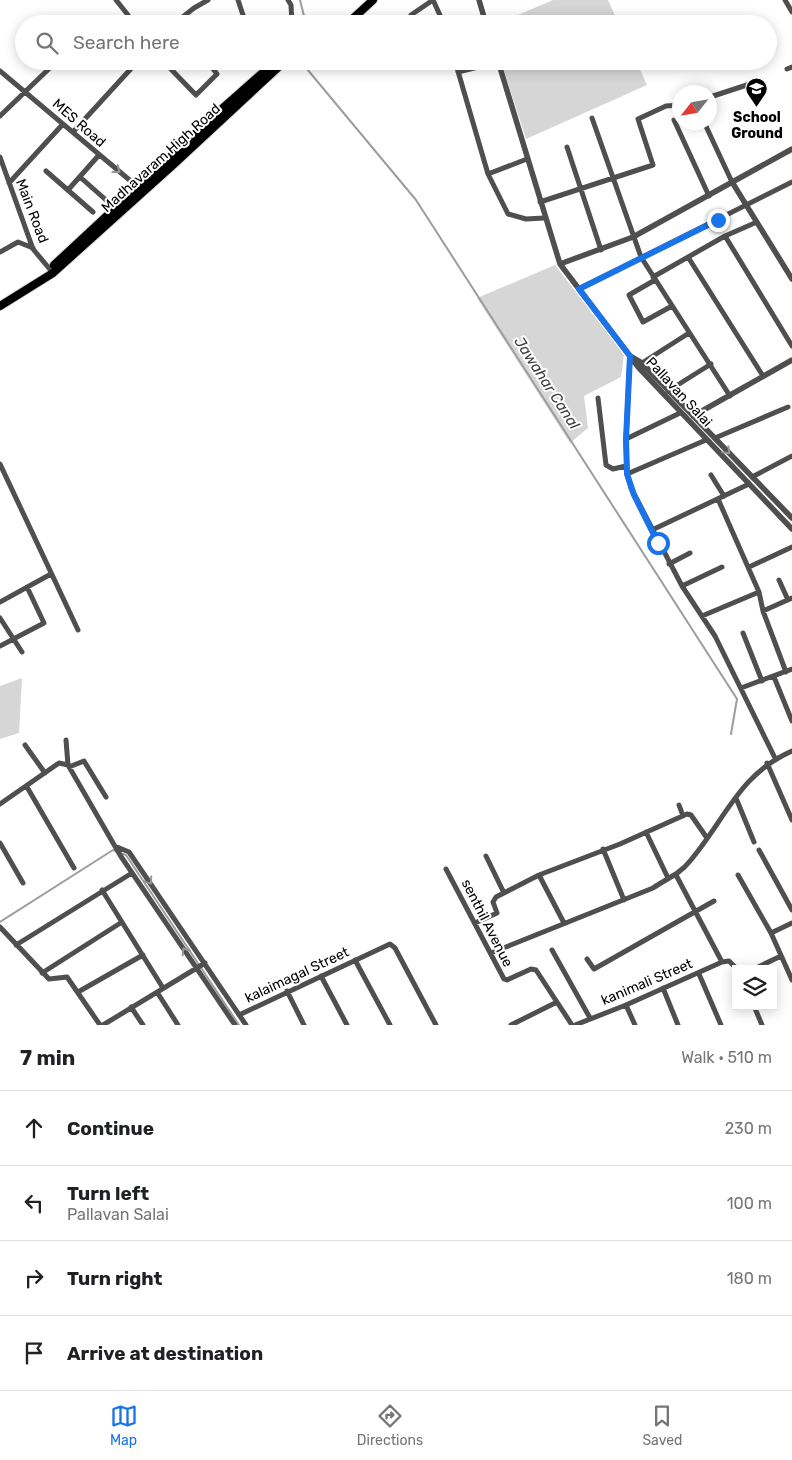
<!DOCTYPE html>
<meta charset="utf-8">
<style>
body{margin:0;font-family:Rubik,sans-serif;background:#f2f2f2;color:#202124}
.controls{position:absolute;right:15px;bottom:15px;display:grid;overflow:hidden;border-radius:0px;box-shadow:0 2px 12px #0003}
.controls button{width:45px;height:45px;display:grid;place-items:center;padding:0;border:0;border-bottom:1px solid #e0e0e0;background:#fff;color:#202124;font:25px sans-serif}
.compass{position:absolute;left:672px;top:85px;width:45px;height:45px;border-radius:50%;background:#fff;box-shadow:0 2px 12px #0003;rotate:239deg}
.stop{position:absolute;width:15px;height:15px;margin:-11px;border:4px solid #1a73e8;border-radius:50%;background:#fff}
.stop.end{background:#1a73e8;border-color:#fff;box-shadow:0 1px 5px #0008}
.list{margin:0;padding:0;list-style:none}
h2{display:flex;justify-content:space-between;align-items:center;height:65px;margin:0;padding:0 20px;font-size:21px}
h2 small{font-size:16px;font-weight:400;color:#757577}
.list li{display:grid;grid-template-columns:32px 1fr auto;gap:15px;align-items:center;box-sizing:border-box;height:75px;padding:0 20px;border-top:1px solid #e0e0e0}
.list b{display:block;font-size:19px;white-space:nowrap}
.list p{margin:0;font-size:16px;white-space:nowrap;color:#757577}
.list em{font-size:16px;font-style:normal;color:#757577}
.icon{flex:none;width:28px;height:28px;fill:none;stroke:currentColor;stroke-width:2;stroke-linecap:round;stroke-linejoin:round}
.map{position:relative;flex:none;width:792px;height:1025px;overflow:hidden}
.search{position:absolute;background:#fff;box-shadow:0 2px 12px #0003;left:15px;right:15px;top:15px;height:55px;display:flex;align-items:center;gap:12px;box-sizing:border-box;padding:0 18px;border-radius:28px;color:#757577;font-size:19px}
.sheet{height:365px;background:#fff}
nav{display:flex;justify-content:space-around;align-items:center;box-sizing:border-box;height:70px;border-top:1px solid #e0e0e0;background:#fff;font-size:14px;color:#757577}
nav a{display:grid;justify-items:center;gap:2px}
nav .on{color:#1a73e8}
.map>svg:first-child{display:block}
</style>
<div class="map">
<svg width="792" height="1025" viewBox="0 0 792 1025">
<rect width="100%" height="100%" fill="#fff"/>
<path fill="#d6d6d6" d="M553,0h55l11,24h-122z
M501,61h135l11,24 -121,54z
M555,265l69,90 -3,22 -37,19 4,32 -18,15 -93,-145z
M22,678l-3,55 -19,6v-53z"/>
<g fill="none" stroke-linecap="round" stroke-linejoin="round">
<path stroke="#9d9d9d" stroke-width="2" d="M300,0l6,24
M302,63l114,137 321,499 -6,35
M120,853l6,2 113,170
M0,922l113,-72 3,1"/>
<defs>
<path id="primary" d="M347,24l26,-24
M54,265l171,-159 42,-37 11,-2
M0,306l53,-33 120,-108 112,-104"/>
</defs>
<use href="#primary" stroke="#dbdbdb" stroke-width="10"/>
<path stroke="#4f4f4f" stroke-width="5" d="M116,0l12,15 -8,9
M238,0l8,24
M288,0l3,5 1,19
M433,0l11,24
M785,0l7,12
M411,15l22,-15
M174,24l20,-16 14,-8
M163,61l33,34 21,-21 -10,-13
M262,61l7,10
M455,61l33,113 20,40 18,5 18,-1
M787,69l5,-2
M0,71l139,117
M458,72l40,-10
M710,97l40,-13
M0,116l57,-55
M592,118l49,139 89,139
M674,120l35,76
M704,122l28,60
M73,132l65,-71
M567,147l34,103
M0,157l33,92 20,24
M46,171l47,41
M488,174l39,-15
M80,177l26,23
M9,183l54,-59
M68,190l31,-35
M540,202l113,-37 -15,-46 28,-13 14,-1
M725,236l67,110
M0,252l18,-10 15,6
M688,257l75,119
M653,277l72,-41 32,-14
M655,280l-26,15 14,27 29,-16
M579,289l213,-107
M630,356l-4,83 1,35 4,14 51,98 33,50 60,122
M642,363l47,-30
M668,391l43,-27
M598,398l8,67 7,4 13,-3
M715,438l73,-31
M626,439l54,-26
M0,464l78,166
M627,474l79,-34
M711,475l13,21
M752,477l40,-21
M718,499l41,93 4,19 23,61
M652,530l97,-46
M669,564l21,-11
M749,567l43,-20
M779,580l9,20
M682,586l40,-19
M0,602l51,-28
M763,611l29,-13
M702,616l57,-24
M0,618l22,34
M743,633l19,48
M0,646l44,-23 -17,-36
M774,677l18,44
M741,688l51,-19
M66,740l2,25 52,90 115,170
M25,745l20,28
M767,763l25,57
M69,767l15,-6 22,36
M27,787l47,81
M736,798l18,44
M0,804l59,-41 9,2
M679,805l4,11
M646,832l22,46
M0,843l23,40
M117,847l12,5 117,173
M603,849l21,51
M759,850l33,60
M486,856l18,37
M446,869l58,110 3,1 24,-11 5,1 36,55
M539,875l25,48
M676,875l46,87
M738,875l33,58
M102,890l61,98
M475,923l22,-10 -4,-11 3,-5 43,-22 81,-31 67,-30 4,1 16,23
M792,923l-21,10 21,47
M0,927l49,52 18,-2 33,48
M16,945l116,-72
M552,950l38,68
M491,953l162,-65c13,-9 27,-14 37,-27 35,-41 49,-87 102,-110
M587,959l7,10 120,-68
M355,960l35,65
M754,969l27,-13
M42,973l80,-51
M699,974l22,51
M321,976l26,49
M663,988l15,37
M287,991l17,34
M78,992l65,-37
M157,992l21,33
M626,1005l9,20
M754,1006l8,19
M131,1007l12,18
M239,1015l151,-71 5,4 41,77
M103,1025l102,-62
M511,1025l46,-23
M575,1025l51,-20 96,-43 7,-1 8,8"/>
<path stroke="#4f4f4f" stroke-width="5.5" d="M479,0l7,24
M498,61l62,203 79,104 153,161
M732,182l60,97
M560,264l73,-27 159,-88
M630,356l12,7 150,155
M693,416l99,-56"/>
<use href="#primary" stroke="#000" stroke-width="8"/>
</g>
<defs><path id="oneway-chevron" d="M-2-3.5L2.5 0L-2 3.5" fill="none" stroke-width="1.6" stroke-linecap="round" stroke-linejoin="round" transform="scale(1.25)"/></defs>
<g stroke="#959595">
<use href="#oneway-chevron" transform="translate(117 170) rotate(38)"/>
<use href="#oneway-chevron" transform="translate(727 451) rotate(45)"/>
<use href="#oneway-chevron" transform="translate(149 881) rotate(56)"/>
<use href="#oneway-chevron" transform="translate(185 951) rotate(-122)"/>
</g>
<g fill="none" stroke-linecap="round" stroke-linejoin="round">
<path stroke="#1a73e8" stroke-width="6" d="M658,543l-24,-48 -7,-21 -1,-35 4,-83 -51,-67 139,-69"/>
</g>
<defs>
<symbol id="school-pin" viewBox="-11 -11 22 30"><path d="M0 17L-7.5 6A9.5 9.5 0 1 1 7.5 6Z" fill="#000" stroke="#fff"/><path d="M0-5L7-2L0 1L-7-2ZM-4 1L0 2.5L4 1V4Q0 6-4 4Z" fill="#fff"/></symbol>
</defs>
<g fill-rule="evenodd">
<use href="#school-pin" x="744" y="76" width="25" height="34"/>
</g>
<g text-anchor="middle" dominant-baseline="central" stroke-width="4" stroke-linejoin="round" paint-order="stroke">
<g font-size="14" font-weight="bold" fill="#000" stroke="#fff">
<text x="757" y="117">School<tspan x="757" dy="16">Ground</tspan></text>
</g>
<g font-size="14" fill="#000" stroke="#fff">
<text transform="translate(79 123) rotate(41)">MES Road</text>
<text transform="translate(161 158) rotate(-42)">Madhavaram High Road</text>
<text transform="translate(32 211) rotate(69)">Main Road</text>
<text transform="translate(679 392) rotate(47)">Pallavan Salai</text>
<text transform="translate(487 923) rotate(63)">senthil Avenue</text>
<text transform="translate(297 975) rotate(-25)">kalaimagal Street</text>
<text transform="translate(647 982) rotate(-23)">kanimali Street</text>
</g>
<g font-size="15" font-style="italic" fill="#3e3e3e" stroke="#fff">
<text transform="translate(547 383) rotate(57)">Jawahar Canal</text>
</g>
</g>
</svg>
<div class="controls">
<button><svg class="icon" aria-label="layers" viewBox="0 0 24 24"><path d="M12 4l9 5-9 5-9-5zM3 14l9 5 9-5"/></svg></button>
</div>
<svg class="compass" viewBox="-18 -18 36 36"><path d="M0-13l5 13h-10z" fill="#e53935"/><path d="M0 13l5-13h-10z" fill="#757577"/></svg>
<div class="stop" style="left:658px;top:543px"></div>
<div class="stop end" style="left:718px;top:220px"></div>
<div class="search"><svg class="icon" aria-label="search" viewBox="0 0 24 24"><circle cx="10" cy="10" r="6"/><path d="M15 15l6 6"/></svg>Search here</div>
</div>
<section class="sheet">
<h2>7 min<small>Walk · 510 m</small></h2>
<ul class="list">
<li><svg class="icon" aria-label="ahead" viewBox="0 0 24 24"><path d="M12 20V5M6 11l6-6 6 6"/></svg><div><b>Continue</b></div><em>230 m</em></li>
<li><svg class="icon" aria-label="left" viewBox="0 0 24 24"><path d="M17 20v-9H6M10 6l-5 5 5 5"/></svg><div><b>Turn left</b><p>Pallavan Salai</p></div><em>100 m</em></li>
<li><svg class="icon" aria-label="right" viewBox="0 0 24 24"><path d="M7 20v-9h11M14 6l5 5-5 5"/></svg><div><b>Turn right</b></div><em>180 m</em></li>
<li><svg class="icon" aria-label="arrive" viewBox="0 0 24 24"><path d="M6 21V4h12l-3 4 3 4H6"/></svg><div><b>Arrive at destination</b></div></li>
</ul>
</section>
<nav>
<a class="on"><svg class="icon" aria-label="map" viewBox="0 0 24 24"><path d="M3 6l6-2 6 2 6-2v14l-6 2-6-2-6 2zM9 4v14M15 6v14"/></svg>Map</a>
<a><svg class="icon" aria-label="directions" viewBox="0 0 24 24"><path d="M12 3l9 9-9 9-9-9zM9 14v-3h6M13 9l2 2-2 2"/></svg>Directions</a>
<a><svg class="icon" aria-label="saved" viewBox="0 0 24 24"><path d="M7 4h10v16l-5-4-5 4z"/></svg>Saved</a>
</nav>
